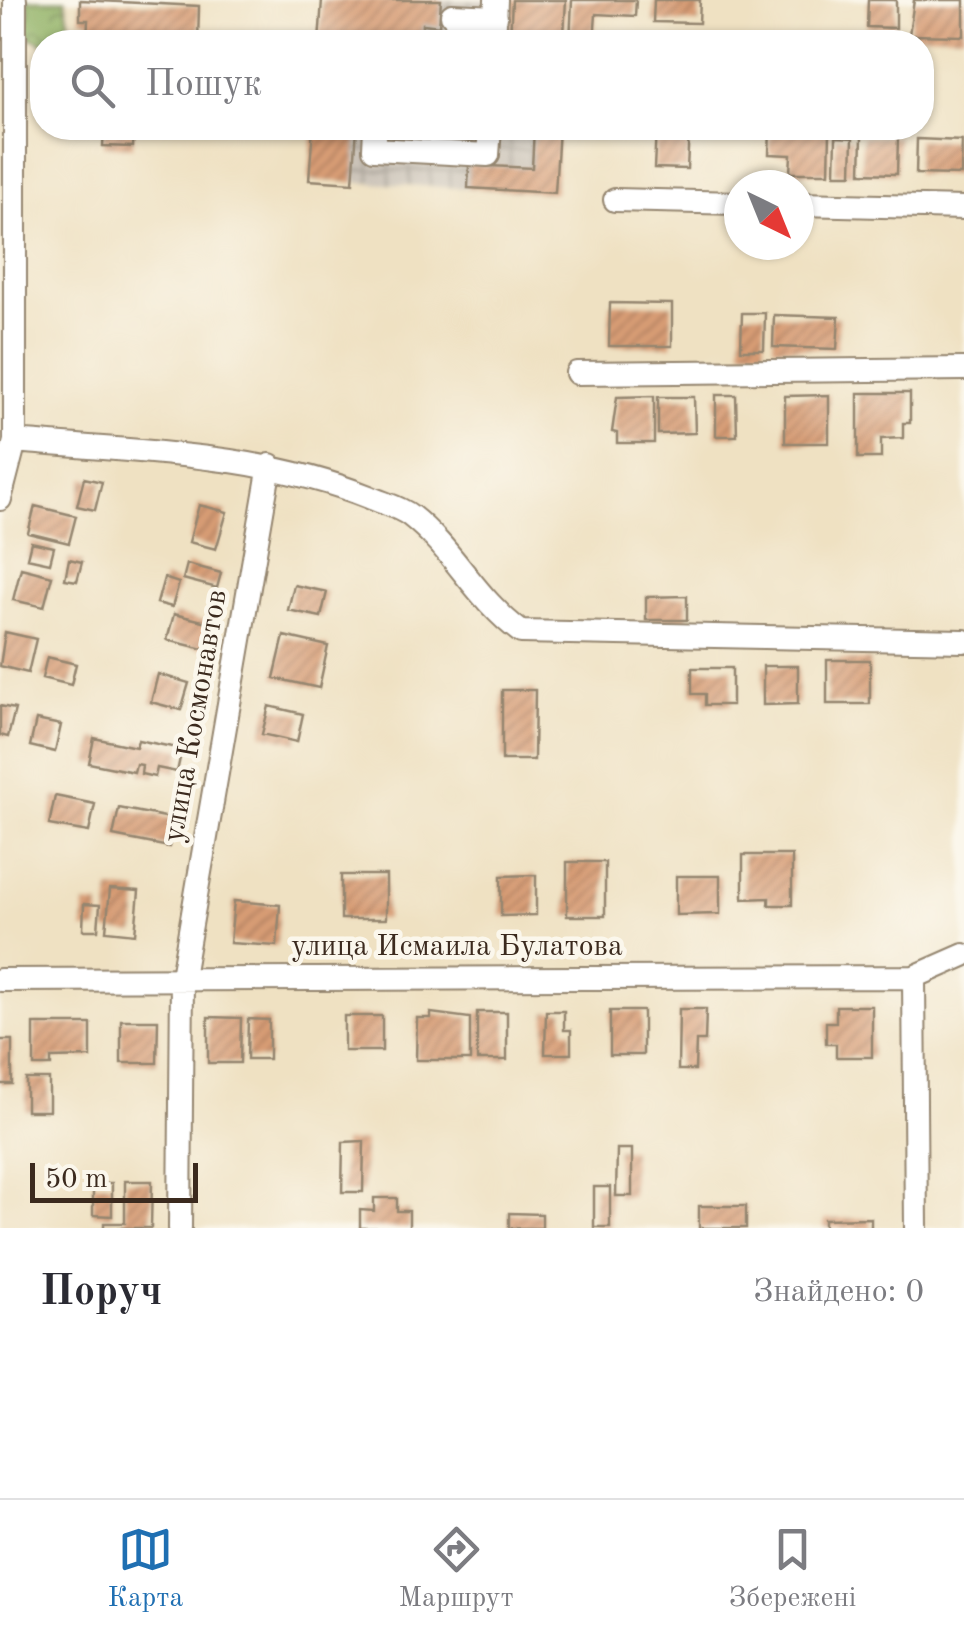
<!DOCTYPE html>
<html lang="uk">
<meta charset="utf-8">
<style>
body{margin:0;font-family:"Old Standard TT",serif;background:#f7f7f7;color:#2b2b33}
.compass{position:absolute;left:724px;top:170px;width:90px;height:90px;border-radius:50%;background:#fff;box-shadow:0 2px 8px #0004;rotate:137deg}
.scale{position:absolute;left:30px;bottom:25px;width:168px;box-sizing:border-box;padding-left:10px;border:5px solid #3b2a1e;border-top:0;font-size:28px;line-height:35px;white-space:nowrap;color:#3b2a1e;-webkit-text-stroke:8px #fbf7ec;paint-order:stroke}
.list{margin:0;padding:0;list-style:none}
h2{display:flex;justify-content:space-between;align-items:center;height:130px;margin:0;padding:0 40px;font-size:42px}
h2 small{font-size:32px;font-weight:400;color:#7c7c81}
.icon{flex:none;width:55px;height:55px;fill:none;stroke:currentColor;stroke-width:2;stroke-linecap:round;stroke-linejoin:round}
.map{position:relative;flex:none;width:964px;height:1228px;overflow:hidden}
.search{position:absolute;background:#fff;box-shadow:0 2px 8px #0004;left:30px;right:30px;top:30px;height:110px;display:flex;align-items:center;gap:25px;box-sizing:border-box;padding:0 35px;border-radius:40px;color:#7c7c81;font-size:38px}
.sheet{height:270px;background:#fff}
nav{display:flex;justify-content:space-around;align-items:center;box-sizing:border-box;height:140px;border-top:2px solid #e1e1e2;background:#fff;font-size:28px;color:#7c7c81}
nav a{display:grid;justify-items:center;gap:5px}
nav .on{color:#1f6fb2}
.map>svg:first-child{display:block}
</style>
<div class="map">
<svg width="964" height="1228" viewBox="0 0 964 1228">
<defs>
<pattern id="industrial-grid" width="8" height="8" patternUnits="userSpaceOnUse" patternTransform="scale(2.5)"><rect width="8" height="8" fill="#cbc3b8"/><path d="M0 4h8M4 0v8" fill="none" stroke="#a69f95"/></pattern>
<pattern id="forest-crowns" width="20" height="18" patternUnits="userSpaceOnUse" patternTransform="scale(2.5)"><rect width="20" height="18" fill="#92b266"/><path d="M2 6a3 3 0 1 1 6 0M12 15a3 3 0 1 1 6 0" fill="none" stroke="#789153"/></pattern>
<pattern id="building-hatch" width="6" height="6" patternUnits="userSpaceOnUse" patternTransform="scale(2.5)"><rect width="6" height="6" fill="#d79c75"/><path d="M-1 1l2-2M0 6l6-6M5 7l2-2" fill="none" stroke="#b07f5f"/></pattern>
</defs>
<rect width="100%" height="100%" fill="#fbf7ec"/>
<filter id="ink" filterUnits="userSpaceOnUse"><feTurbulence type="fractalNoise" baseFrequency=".01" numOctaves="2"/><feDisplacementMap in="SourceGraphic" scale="20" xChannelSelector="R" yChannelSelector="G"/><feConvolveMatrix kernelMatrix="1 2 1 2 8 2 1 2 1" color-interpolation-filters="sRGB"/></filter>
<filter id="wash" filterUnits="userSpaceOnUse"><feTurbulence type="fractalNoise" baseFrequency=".0048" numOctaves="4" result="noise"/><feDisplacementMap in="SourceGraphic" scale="40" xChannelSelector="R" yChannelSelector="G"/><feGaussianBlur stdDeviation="2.25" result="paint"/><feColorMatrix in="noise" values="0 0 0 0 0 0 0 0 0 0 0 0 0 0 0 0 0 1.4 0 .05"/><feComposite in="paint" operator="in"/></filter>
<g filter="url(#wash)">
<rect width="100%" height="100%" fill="#efe1c2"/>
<path fill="url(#industrial-grid)" d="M322,0h244l-3,42h-244z
M313,128h245l-3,65 -246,-13z"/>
<path fill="url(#forest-crowns)" stroke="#666e42" stroke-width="2.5" d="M25,0h40l8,42 -31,1 -18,-8 5,-26z"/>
<g id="blocks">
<path fill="url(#building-hatch)" d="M80,0l119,6 -1,36h-111l1,-22h-8z
M322,0h119l-2,26 -16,-2 -2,18h-102z
M512,0h54l-2,35 -37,-3v7l-17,-1z
M572,0h64l-1,16 -39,-2 -2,28h-24z
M654,0h46l-1,23 -46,-1z
M868,0h28v28l-29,-1z
M914,0h50v36l-55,-1z
M104,128h30l-1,19 -30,-1z
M313,128h44l-4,55 -44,-3z
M534,128h25l-4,65 -87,-5 1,-23 63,3z
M656,128h33l-2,41 -33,-1z
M770,130l60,1 -1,42h-39l1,-18 -22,-1z
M862,136l36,1 -1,37 -36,-1z
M836,137l17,1 -1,36h-17z
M917,139l45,2 -1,34 -45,-1z
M610,303l62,1v42h-63z
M742,313h23l-1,37h-23z
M774,315l65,2 -2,32 -64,-2z
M858,393h52v30h-7v15l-22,1v19h-23z
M716,395h20l1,41h-21z
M829,395v48h-44v-47z
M654,396v47h-37v-10l-5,-1 5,-35z
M658,397h36l1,36 -37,1z
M84,478l18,4 -7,28 -18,-4z
M199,505l28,7 -11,37 -27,-7z
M35,506l41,10 -7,27 -41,-10z
M31,542l23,5 -4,16 -23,-5z
M69,559l13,3 -5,19 -12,-2z
M187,564l34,9 -4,15 -34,-9z
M21,568l31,8 -8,31 -31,-7z
M164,578l15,5 -7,24 -15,-4z
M294,585l33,7 -6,25 -33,-7z
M687,596v24h-41v-23z
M174,614l37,9 -7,26 -37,-9z
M5,632l31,7 -8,34 -28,-7z
M284,636l44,10 -9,42 -45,-10z
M47,657l29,7 -5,21 -29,-7z
M827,660h43v44h-43z
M763,666h35v38l-35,1z
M692,668h40v37h-27v-11h-13z
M158,674l31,9 -8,27 -30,-8z
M502,690h33l-1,70h-32z
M0,706l15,3 -7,28 -8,-2z
M269,706l34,8 -6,28 -35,-8z
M36,720l25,5 -6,27 -25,-6z
M94,738l42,9 2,-7 44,9 -5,23 -20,-4 -2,9 -14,-3 1,-9 -6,-1 -2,8 -45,-9z
M55,796l40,8 -6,28 -40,-7z
M119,808l56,11 -6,28 -56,-11z
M743,855h49v50h-23v-7l-26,1z
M567,862h38v54h-38z
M341,875h45v44h-45z
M536,875v40l-35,1v-40z
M676,876h44v38l-44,1z
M110,889l29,2 -4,43 -29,-3z
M234,901l46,4 -3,41 -47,-3z
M84,904l16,1 -2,25h-15z
M836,1006h36v51h-36v-13h-10v-22h10z
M679,1009h27l-1,32h-9l-1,29h-17z
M546,1011h18v19h7v24h-26z
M610,1011h33v44h-33z
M477,1012h30v48h-30z
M431,1013l39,5v42h-54l1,-42h14z
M344,1016h38v35h-38z
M208,1017l33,1 -1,45h-32z
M248,1019l21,1v39h-22z
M121,1020h37l-1,43h-36z
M34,1024h57v33l-40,1v8h-17z
M0,1040h12v44h-12z
M26,1079h23v32h-23z
M364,1141l-1,51h-21l1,-50z
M617,1149h15v47h-16z
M125,1181h27l-1,47h-47v-5h21z
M93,1183h19v33l-19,-1z
M594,1187h16v40h-16z
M374,1198h23v13h12v17h-49v-18l14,1z
M699,1206h47v22h-47z
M509,1213l33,1v14h-33z
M871,1218v10h-47v-9z"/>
</g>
</g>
<g filter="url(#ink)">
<use href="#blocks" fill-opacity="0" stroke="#958670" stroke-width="2.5"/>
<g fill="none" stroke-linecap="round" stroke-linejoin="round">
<defs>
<path id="minor" d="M452,15l44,2
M494,42l2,-42
M375,128l-1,21 114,6 2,-27
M615,200l124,3
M799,204l165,4
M577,373l387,-4
M15,441c119,11 242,11 354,56 13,6 31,10 42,19 42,33 66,84 110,116l443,9
M0,499l15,-58v-441
M914,977l2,251
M0,980l914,-3 50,-22
M180,1228l2,-251 88,-512"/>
</defs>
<use href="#minor" stroke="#958670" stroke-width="26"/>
<use href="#minor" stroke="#fff" stroke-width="22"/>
</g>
</g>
<g text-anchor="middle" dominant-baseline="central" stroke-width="9" stroke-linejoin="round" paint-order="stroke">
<g font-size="30" fill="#3b2a1e" stroke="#fbf7ec">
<text transform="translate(196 716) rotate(-80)">улица Космонавтов</text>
<text x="457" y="947">улица Исмаила Булатова</text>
</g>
</g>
</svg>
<svg class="compass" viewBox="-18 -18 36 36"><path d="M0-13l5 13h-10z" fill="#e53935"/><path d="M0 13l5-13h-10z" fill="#7c7c81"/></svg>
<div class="scale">50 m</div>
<div class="search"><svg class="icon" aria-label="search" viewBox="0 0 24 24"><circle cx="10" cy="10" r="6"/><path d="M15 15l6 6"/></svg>Пошук</div>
</div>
<section class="sheet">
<h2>Поруч<small>Знайдено: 0</small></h2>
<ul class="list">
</ul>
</section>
<nav>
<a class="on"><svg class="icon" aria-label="map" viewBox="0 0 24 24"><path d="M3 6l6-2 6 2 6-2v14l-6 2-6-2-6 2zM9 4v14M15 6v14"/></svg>Карта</a>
<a><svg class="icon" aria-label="directions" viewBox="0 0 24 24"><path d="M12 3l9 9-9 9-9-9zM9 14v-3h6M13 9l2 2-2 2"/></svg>Маршрут</a>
<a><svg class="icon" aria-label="saved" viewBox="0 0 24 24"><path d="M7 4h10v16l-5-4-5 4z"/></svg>Збережені</a>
</nav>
